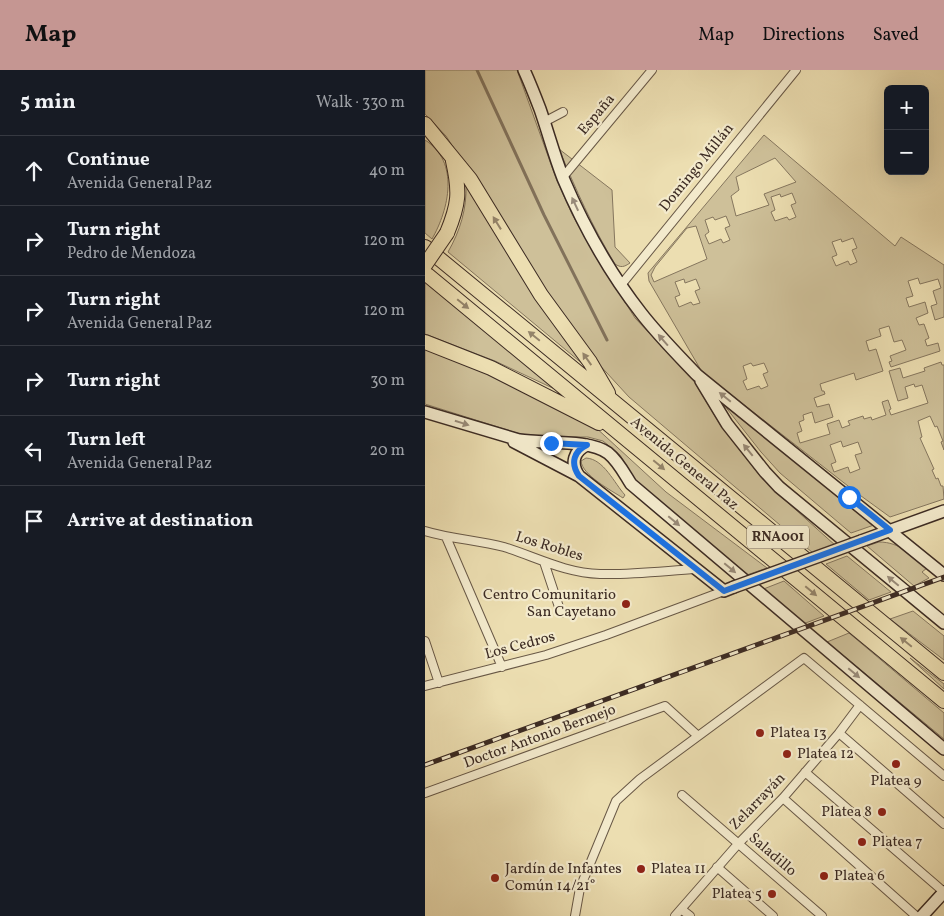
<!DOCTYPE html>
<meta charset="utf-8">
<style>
body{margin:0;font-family:Vollkorn,serif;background:#242831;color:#f1f3f6}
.controls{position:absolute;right:15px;top:15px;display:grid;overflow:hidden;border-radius:8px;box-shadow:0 5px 20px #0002}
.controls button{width:45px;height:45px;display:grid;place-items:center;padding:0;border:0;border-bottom:1px solid #363941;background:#171b24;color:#f1f3f6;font:25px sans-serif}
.stop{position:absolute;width:15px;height:15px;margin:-11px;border:4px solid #1a73e8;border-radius:50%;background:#fff}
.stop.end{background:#1a73e8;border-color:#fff;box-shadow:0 1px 5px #0008}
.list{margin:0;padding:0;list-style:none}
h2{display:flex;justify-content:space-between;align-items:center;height:65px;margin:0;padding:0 20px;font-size:21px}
h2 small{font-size:16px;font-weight:400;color:#9ea1a6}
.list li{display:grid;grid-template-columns:32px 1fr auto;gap:15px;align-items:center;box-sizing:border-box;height:70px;padding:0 20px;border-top:1px solid #363941}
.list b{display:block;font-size:19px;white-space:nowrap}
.list p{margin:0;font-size:16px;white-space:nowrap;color:#9ea1a6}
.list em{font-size:16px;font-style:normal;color:#9ea1a6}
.icon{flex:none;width:28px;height:28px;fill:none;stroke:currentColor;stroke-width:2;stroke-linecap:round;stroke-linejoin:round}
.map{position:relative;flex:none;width:519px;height:846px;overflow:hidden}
header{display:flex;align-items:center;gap:30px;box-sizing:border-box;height:70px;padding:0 25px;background:#c59692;color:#111}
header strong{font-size:24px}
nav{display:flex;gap:28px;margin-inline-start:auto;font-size:18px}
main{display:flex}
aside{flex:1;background:#171b24}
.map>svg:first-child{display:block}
</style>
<header>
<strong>Map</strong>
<nav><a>Map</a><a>Directions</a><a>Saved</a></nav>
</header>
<main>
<aside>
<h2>5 min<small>Walk · 330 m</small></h2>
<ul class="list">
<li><svg class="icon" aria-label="ahead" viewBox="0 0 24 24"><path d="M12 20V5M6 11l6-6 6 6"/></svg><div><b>Continue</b><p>Avenida General Paz</p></div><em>40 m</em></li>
<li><svg class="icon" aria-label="right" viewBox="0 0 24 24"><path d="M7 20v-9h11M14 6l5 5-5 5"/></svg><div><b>Turn right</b><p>Pedro de Mendoza</p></div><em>120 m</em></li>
<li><svg class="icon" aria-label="right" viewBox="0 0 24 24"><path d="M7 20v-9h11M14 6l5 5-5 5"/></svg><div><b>Turn right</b><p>Avenida General Paz</p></div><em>120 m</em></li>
<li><svg class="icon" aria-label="right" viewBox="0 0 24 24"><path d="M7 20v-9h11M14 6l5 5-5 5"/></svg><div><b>Turn right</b></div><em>30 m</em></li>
<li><svg class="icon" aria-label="left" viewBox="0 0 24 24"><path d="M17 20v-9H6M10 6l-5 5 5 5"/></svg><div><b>Turn left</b><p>Avenida General Paz</p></div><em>20 m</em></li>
<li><svg class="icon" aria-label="arrive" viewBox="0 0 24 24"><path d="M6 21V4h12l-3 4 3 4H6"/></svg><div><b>Arrive at destination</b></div></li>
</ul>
</aside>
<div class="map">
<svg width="519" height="846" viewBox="0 0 519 846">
<rect width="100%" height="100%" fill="#ecdeb1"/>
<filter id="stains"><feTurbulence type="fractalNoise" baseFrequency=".004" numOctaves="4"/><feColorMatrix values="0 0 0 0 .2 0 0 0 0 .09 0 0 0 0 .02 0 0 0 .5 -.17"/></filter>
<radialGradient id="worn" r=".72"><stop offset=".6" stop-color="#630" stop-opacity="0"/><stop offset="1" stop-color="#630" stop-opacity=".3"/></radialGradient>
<path fill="#cec099" stroke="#85765e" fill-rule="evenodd" d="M0,0h92l40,111 15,33 16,29 47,75 57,60 29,48 39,50 16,16 60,54 -23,7 -184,-156 -34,-37 -27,-36 -122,-188 -21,-22z
M339,65l131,111 6,-9 43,28v52l-9,3 -4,-14 6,-2 -4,-13 8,-3 -3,-9 -18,5 -2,-6 -10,3 5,15 -7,2 3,9 16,-5 3,11 -12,5 3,7 5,-1 5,14 -4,2 2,6 11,-3 2,8 -49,16 -2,-5 3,-1 -2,-5 16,-6 -4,-10 -8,2 -5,-16 -10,3 2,7 -15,5 3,10 7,-2 7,22 -27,9 -2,-7 -34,11 2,7h2l1,3 -11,4 3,9 12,-3 4,13 -18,6 -3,-11 -9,3 1,5 -5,2 3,9 -5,2 3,10 30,-9 -3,-10 12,-4 3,8 8,-3 -2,-4 15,-5 1,3 7,-2 1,3 14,-5 -4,-13 6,-2 3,9 -2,1 2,5 37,-12 -6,-18 -7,2 -1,-3 -9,3 3,11 -10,3 -9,-30 11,-3 3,10 22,-7 -1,-3 17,-6 1,3h2v85l-3,-8 2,-1 -6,-15 -2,1 -5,-11 -12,5 4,16 -2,1 14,31 -2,1 4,9 2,-1 3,8h2l1,13 -54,18 -33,-24 -155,-121 -53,-91 -1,-8zM350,88l21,24 -32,12 5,11 -33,11 -5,-20 8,-6 -3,-13zM367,123l4,10 -5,2 5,12 -7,3 -2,-3 -12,4 -4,-9 4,-2 -4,-13 9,-3 1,3zM301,146l4,10 -5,2 5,12 -7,3 -2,-4 -12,5 -4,-9 4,-3 -4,-12 8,-3 2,3zM271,156l11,33 -53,23 -3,-7 4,-8 32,-39zM428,168l4,10 -5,2 5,12 -7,3 -2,-4 -12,5 -4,-9 5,-2 -5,-13 9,-3 1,3zM259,209l1,4 11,-4 4,10 -5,2 5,12 -7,2 -2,-3 -12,5 -4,-10 5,-2 -5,-13zM326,293l2,3 11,-3 4,9 -5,2 5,12 -7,3 -2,-3 -12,4 -4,-9 4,-2 -4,-13zM416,371l2,6 15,-5 4,11 -7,2 5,14 -10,4 -2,-6 -14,5 -3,-8 5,-2 -6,-17z
M0,70c35,22 24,69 7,99l-7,-6z
M134,79l53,41 3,57 15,16c-6,4 -9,5 -15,1 -23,-38 -39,-74 -56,-115z
M41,114l118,181 -136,-113c12,-21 19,-43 18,-68z
M0,210l136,112 -66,-31 -70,-27z
M0,278l66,25 102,52 73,67 101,76 -23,8 -47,-44 -61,-51 -16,-26 -17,-14 -15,-4h-36l-32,-3 -95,-30z
M299,335l150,120 -23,8 -6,-5 -65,-55 -19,-21z
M161,388c18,1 28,25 39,37l-2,3c-11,-7 -41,-23 -42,-37z
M454,472c21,0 32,13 48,26l-5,4 7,6 -15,8 -47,-40z
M422,486l44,36 -22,8 -43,-36z
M359,511l40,35 -21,8 -42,-34z
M488,541l31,25v24l-54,-41z
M424,563l95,80v26l-117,-97z
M485,588l34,26v5z"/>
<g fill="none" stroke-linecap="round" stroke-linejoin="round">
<path stroke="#82725b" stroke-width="3" d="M52,0l67,145 63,125"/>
<defs>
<path id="street" d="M119,52l19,-10
M138,107l89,-107
M196,215l175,-215
M0,461c26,8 53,9 79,16 32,10 61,26 96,27 31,1 64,-3 96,-5
M21,467l56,130
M119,492l17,51
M0,571l14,42
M0,616l121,-31 60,-20 118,-44
M414,663l105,91
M380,702l139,120
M0,723l240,-87 33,30
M257,725l140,121
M358,728l133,118
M292,797l56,49
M256,839l9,7
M150,846l5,-28 36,-87 24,-22 164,-121 140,118
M250,846l63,-72 45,-46 56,-65 21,-28"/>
<path id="secondary" d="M99,0c6,13 11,26 16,39 8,23 14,46 23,69 20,47 46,94 78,135 17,22 37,42 56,62l247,200
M276,311l26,43 38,48 14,15 165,136
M0,342l94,28c24,4 70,-1 89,13 10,8 16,20 23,31l313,265
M89,372l65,34 145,115 10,-4
M154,406c-9,-13 -5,-25 8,-31
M436,471l83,-30
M497,846l22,-24"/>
<path id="highway" d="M0,54l45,55 71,116 49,67 18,31
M22,163c12,-29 13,-41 6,-72
M0,177l519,426
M0,203l519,428
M0,272l66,26 108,55"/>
</defs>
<use href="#street" stroke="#685846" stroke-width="10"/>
<use href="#secondary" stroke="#3c2b23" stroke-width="14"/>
<use href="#highway" stroke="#3c2b23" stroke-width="16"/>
<use href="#street" stroke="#f3eacc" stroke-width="8"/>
<use href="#secondary" stroke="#f3eacc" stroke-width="11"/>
<use href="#highway" stroke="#ecdeb1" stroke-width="14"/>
<defs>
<path id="rail" d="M0,695l519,-188"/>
</defs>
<use href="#rail" stroke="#3c2b23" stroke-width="5"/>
<use href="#rail" stroke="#f3eacc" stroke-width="3" stroke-dasharray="9" stroke-linecap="butt"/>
<defs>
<path id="secondary-bridge" d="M309,517l127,-46"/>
<path id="highway-bridge" d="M0,195l22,-32"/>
</defs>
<use href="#secondary-bridge" stroke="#3c2b23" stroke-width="14" stroke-linecap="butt"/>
<use href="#highway-bridge" stroke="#3c2b23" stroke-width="16" stroke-linecap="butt"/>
<use href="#secondary-bridge" stroke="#f3eacc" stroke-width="11"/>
<use href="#highway-bridge" stroke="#ecdeb1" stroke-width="14"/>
</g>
<defs><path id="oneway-solid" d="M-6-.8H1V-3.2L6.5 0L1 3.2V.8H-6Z" transform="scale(1.25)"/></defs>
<g fill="#988a78">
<use href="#oneway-solid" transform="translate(150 134) rotate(-115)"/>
<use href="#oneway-solid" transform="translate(238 270) rotate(-131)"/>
<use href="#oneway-solid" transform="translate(300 327) rotate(-141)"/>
<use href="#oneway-solid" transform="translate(37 353) rotate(18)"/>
<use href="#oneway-solid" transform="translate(323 380) rotate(-129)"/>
<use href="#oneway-solid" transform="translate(249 451) rotate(40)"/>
<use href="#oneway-solid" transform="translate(305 498) rotate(40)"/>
<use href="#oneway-solid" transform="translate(468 511) rotate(-140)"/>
<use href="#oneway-solid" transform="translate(429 603) rotate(40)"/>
</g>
<g fill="#94846a">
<use href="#oneway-solid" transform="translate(72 153) rotate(-122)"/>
<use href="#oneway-solid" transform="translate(38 234) rotate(39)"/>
<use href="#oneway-solid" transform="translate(109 266) rotate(-141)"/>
<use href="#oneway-solid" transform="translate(162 289) rotate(-125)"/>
<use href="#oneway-solid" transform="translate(234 395) rotate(40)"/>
<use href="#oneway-solid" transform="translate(386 521) rotate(40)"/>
<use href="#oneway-solid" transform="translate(481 572) rotate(-141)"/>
</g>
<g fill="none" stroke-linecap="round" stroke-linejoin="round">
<path stroke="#1a73e8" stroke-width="6" d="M126,373l36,2c-13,6 -17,18 -8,31l145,115 166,-61 -41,-33"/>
</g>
<g fill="#8f2418" stroke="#f3eacc" stroke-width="2">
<circle cx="201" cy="534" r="5"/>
<circle cx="335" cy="663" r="5"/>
<circle cx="362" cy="684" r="5"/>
<circle cx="471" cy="694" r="5"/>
<circle cx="457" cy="742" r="5"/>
<circle cx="437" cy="772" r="5"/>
<circle cx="216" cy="799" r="5"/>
<circle cx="399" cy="806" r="5"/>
<circle cx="70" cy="808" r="5"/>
<circle cx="347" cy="824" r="5"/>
</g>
<g text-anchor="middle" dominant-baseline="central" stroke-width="4.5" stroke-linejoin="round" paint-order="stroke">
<rect fill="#f3eacc" stroke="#736456" stroke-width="1" x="322" y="455.5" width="62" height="23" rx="4"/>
<g font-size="14" font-weight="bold" fill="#3c2b23">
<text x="353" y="467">RNA001</text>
</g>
<g font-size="15" fill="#3c2b23" stroke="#f3eacc">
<text transform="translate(172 45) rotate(-50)">España</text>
<text transform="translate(272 98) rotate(-51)">Domingo Millán</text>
<text transform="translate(259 394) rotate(40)">Avenida General Paz</text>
<text transform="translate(124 477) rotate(17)">Los Robles</text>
<text transform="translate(95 576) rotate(-15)">Los Cedros</text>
<text transform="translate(115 667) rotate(-20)">Doctor Antonio Bermejo</text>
<text transform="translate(333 732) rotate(-46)">Zelarrayán</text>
<text transform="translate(347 785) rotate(41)">Saladillo</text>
</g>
<g font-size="15" fill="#3c2b23" stroke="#f3eacc" text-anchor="start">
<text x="191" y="525" text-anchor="end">Centro Comunitario<tspan x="191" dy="17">San Cayetano</tspan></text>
<text x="345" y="663">Platea 13</text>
<text x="372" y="684">Platea 12</text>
<text x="471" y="711" text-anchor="middle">Platea 9</text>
<text x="447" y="742" text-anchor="end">Platea 8</text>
<text x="447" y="772">Platea 7</text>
<text x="80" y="799">Jardín de Infantes<tspan x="80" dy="17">Común 14/21°</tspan></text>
<text x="226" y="799">Platea 11</text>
<text x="409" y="806">Platea 6</text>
<text x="337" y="824" text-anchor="end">Platea 5</text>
</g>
</g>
<rect width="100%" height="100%" filter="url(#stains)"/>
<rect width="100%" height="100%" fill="url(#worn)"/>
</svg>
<div class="controls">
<button>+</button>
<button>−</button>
</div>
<div class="stop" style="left:424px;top:427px"></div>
<div class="stop end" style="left:126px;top:373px"></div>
</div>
</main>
